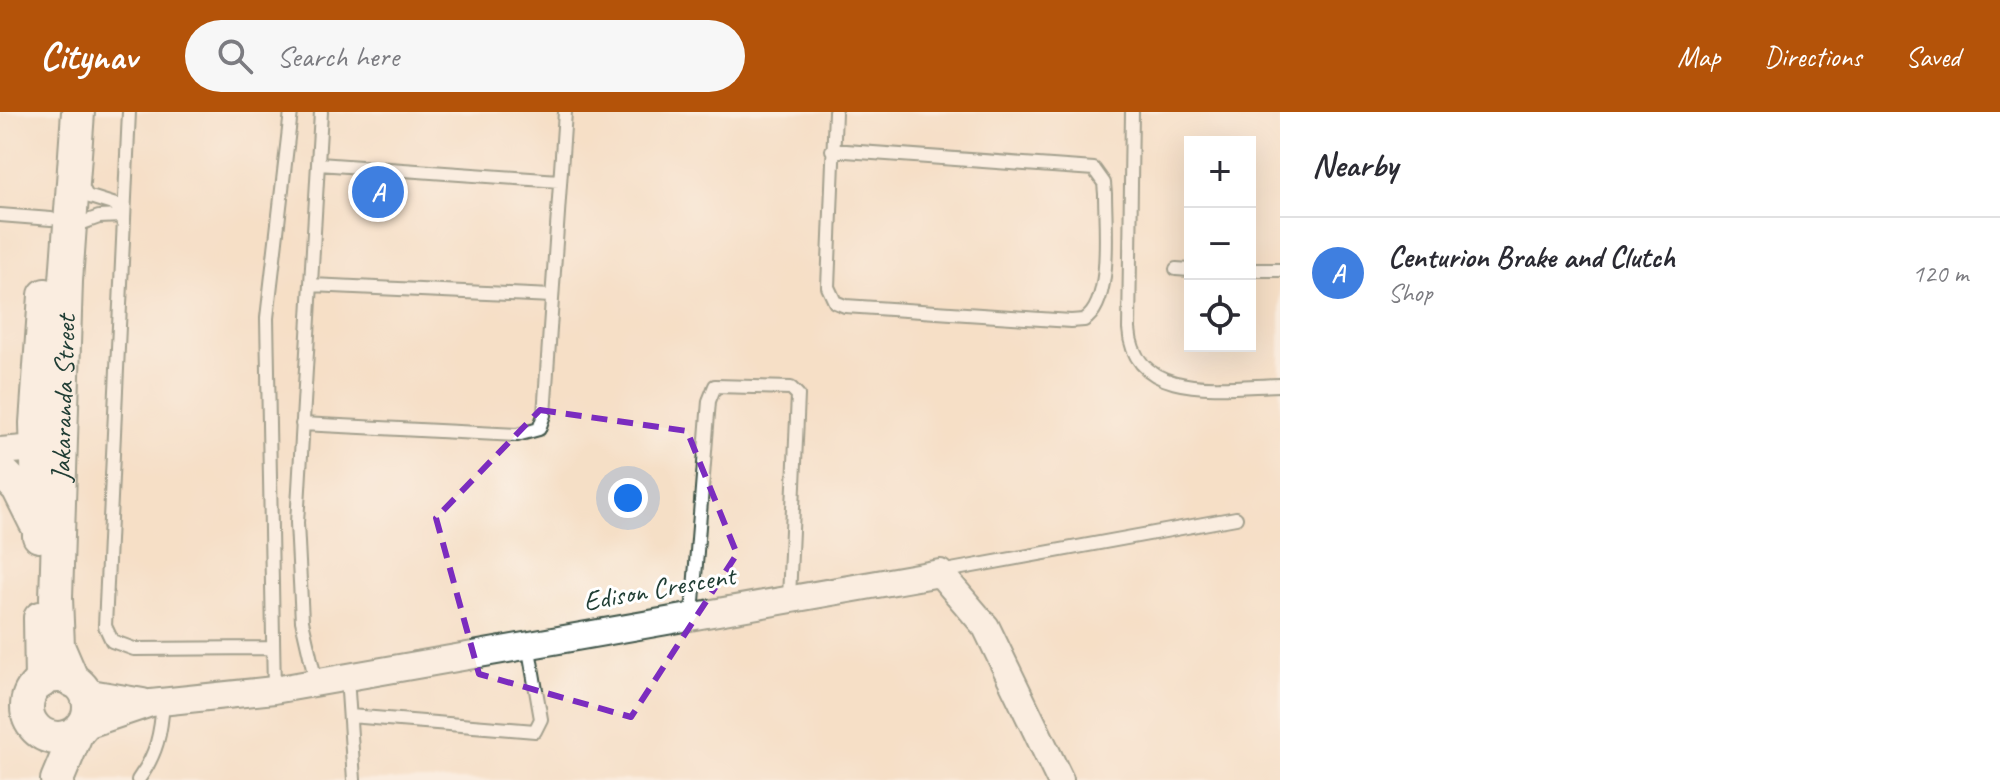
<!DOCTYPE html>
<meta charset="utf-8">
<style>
body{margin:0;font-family:Caveat,sans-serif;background:#f7f7f7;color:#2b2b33}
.controls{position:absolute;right:24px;top:24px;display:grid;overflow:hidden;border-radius:0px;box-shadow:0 8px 32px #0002}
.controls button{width:72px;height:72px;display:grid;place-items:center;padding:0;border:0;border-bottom:2px solid #e1e1e2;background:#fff;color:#2b2b33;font:40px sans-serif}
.you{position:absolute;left:628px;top:386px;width:28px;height:28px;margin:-20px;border:6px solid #fff;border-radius:50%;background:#1a73e8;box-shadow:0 0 0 12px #1a73e833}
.badge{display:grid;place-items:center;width:52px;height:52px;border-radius:50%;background:#b45309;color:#fff;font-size:26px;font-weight:700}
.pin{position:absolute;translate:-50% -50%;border:4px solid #fff;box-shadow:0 2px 8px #0006}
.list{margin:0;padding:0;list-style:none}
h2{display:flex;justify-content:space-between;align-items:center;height:104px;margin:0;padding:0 32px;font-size:34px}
h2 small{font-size:26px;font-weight:400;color:#7c7c81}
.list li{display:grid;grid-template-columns:52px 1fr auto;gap:24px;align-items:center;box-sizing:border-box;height:112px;padding:0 32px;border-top:2px solid #e1e1e2}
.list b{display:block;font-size:30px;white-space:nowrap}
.list p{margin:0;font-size:26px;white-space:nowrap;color:#7c7c81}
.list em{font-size:26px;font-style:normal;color:#7c7c81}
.icon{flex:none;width:44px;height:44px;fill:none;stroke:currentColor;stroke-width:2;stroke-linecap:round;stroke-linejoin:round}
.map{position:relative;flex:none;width:1280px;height:668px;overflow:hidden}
header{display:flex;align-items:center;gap:48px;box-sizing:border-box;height:112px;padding:0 40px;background:#b45309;color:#fff}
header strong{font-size:38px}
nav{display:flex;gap:44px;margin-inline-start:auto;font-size:28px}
.search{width:560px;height:72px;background:#f7f7f7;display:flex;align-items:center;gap:20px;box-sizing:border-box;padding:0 28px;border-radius:44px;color:#7c7c81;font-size:30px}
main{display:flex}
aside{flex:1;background:#fff}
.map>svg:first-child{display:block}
</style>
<header>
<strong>Citynav</strong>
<div class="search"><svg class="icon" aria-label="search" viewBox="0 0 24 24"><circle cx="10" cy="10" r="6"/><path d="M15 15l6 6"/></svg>Search here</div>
<nav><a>Map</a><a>Directions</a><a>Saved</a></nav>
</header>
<main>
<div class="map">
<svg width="1280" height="668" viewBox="0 0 1280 668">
<rect width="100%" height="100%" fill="#fff"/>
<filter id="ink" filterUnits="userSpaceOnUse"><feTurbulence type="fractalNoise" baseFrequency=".0125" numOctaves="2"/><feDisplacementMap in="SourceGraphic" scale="16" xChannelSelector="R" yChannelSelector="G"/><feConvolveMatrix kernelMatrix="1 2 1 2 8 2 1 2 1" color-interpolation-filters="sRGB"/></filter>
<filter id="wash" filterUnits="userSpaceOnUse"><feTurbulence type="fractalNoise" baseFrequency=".006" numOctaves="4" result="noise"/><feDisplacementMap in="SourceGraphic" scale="32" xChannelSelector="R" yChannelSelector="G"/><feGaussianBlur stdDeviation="1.8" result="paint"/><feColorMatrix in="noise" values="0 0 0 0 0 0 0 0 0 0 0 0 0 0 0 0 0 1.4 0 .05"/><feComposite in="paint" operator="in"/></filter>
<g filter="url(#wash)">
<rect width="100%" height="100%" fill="#f5dfc6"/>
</g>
<g filter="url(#ink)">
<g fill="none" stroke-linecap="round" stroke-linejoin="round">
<defs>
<path id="service" d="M129,0l-24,514 7,15 22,8 138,-1
M1132,0l-3,217c5,74 98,57 151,56
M832,38l262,19 10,14 1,11c0,31 8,109 -21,126l-13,1 -226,-15 -10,-4 -7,-15 7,-175
M319,52l240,17
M80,71l7,13 35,11
M0,103l51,4
M71,115l28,-10 23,-1
M1176,157l14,1
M1250,158h30
M311,173l241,11
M302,312l215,11 22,-6 5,-14 21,-303
M940,460l296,-54
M692,502l17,-213 6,-15 76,2 7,7 -9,203
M347,565l7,103
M316,570l-14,-61 -5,-98 24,-411
M274,578l-7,-372 24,-206
M350,604l185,15 6,-12 -13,-75
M138,668c19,-26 23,-47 25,-78"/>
<path id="minor" d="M0,339l37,-3
M85,580l58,10
M83,614l68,-23 123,-13 666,-117 46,54 74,153"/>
<g id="tertiary">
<path d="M0,358l18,18 17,34"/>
<path d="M39,424l-3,-113 9,-128"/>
<path d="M40,506l1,64"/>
<circle cx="58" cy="595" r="31"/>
<path id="s1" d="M73,569l-15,-35 -2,-48 10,-317 12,-169"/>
<path d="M57,668l20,-48"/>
</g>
</defs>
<use href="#service" stroke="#3f554a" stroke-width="16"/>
<use href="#minor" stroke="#3f554a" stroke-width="30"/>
<use href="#tertiary" stroke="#3f554a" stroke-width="36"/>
<use href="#service" stroke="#fff" stroke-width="12"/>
<use href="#minor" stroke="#fff" stroke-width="26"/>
<use href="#tertiary" stroke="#fff" stroke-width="32"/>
</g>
</g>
<path d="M0 0H1280V668H0ZM540,298l147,21 50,123 -106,163 -152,-43 -43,-156z" fill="#f5dfc6" fill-opacity=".55" fill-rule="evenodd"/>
<path fill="none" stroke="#7b2cbf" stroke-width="6" stroke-dasharray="16 10" stroke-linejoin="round" d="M540,298l147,21 50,123 -106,163 -152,-43 -43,-156z"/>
<g text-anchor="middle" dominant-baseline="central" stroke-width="6" stroke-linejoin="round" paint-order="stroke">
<g font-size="28" fill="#1f3d34" stroke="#fff">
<text stroke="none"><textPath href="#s1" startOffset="286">Jakaranda Street</textPath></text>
<text transform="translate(659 476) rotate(-10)">Edison Crescent</text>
</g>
</g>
</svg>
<div class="controls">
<button>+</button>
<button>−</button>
<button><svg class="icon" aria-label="locate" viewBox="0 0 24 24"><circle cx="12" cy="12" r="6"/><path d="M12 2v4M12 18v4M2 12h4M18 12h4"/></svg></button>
</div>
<div class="you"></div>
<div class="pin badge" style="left:378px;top:80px;background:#3f7fe0">A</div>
</div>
<aside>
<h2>Nearby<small></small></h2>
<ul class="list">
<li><span class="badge" style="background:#3f7fe0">A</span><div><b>Centurion Brake and Clutch</b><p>Shop</p></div><em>120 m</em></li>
</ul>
</aside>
</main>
